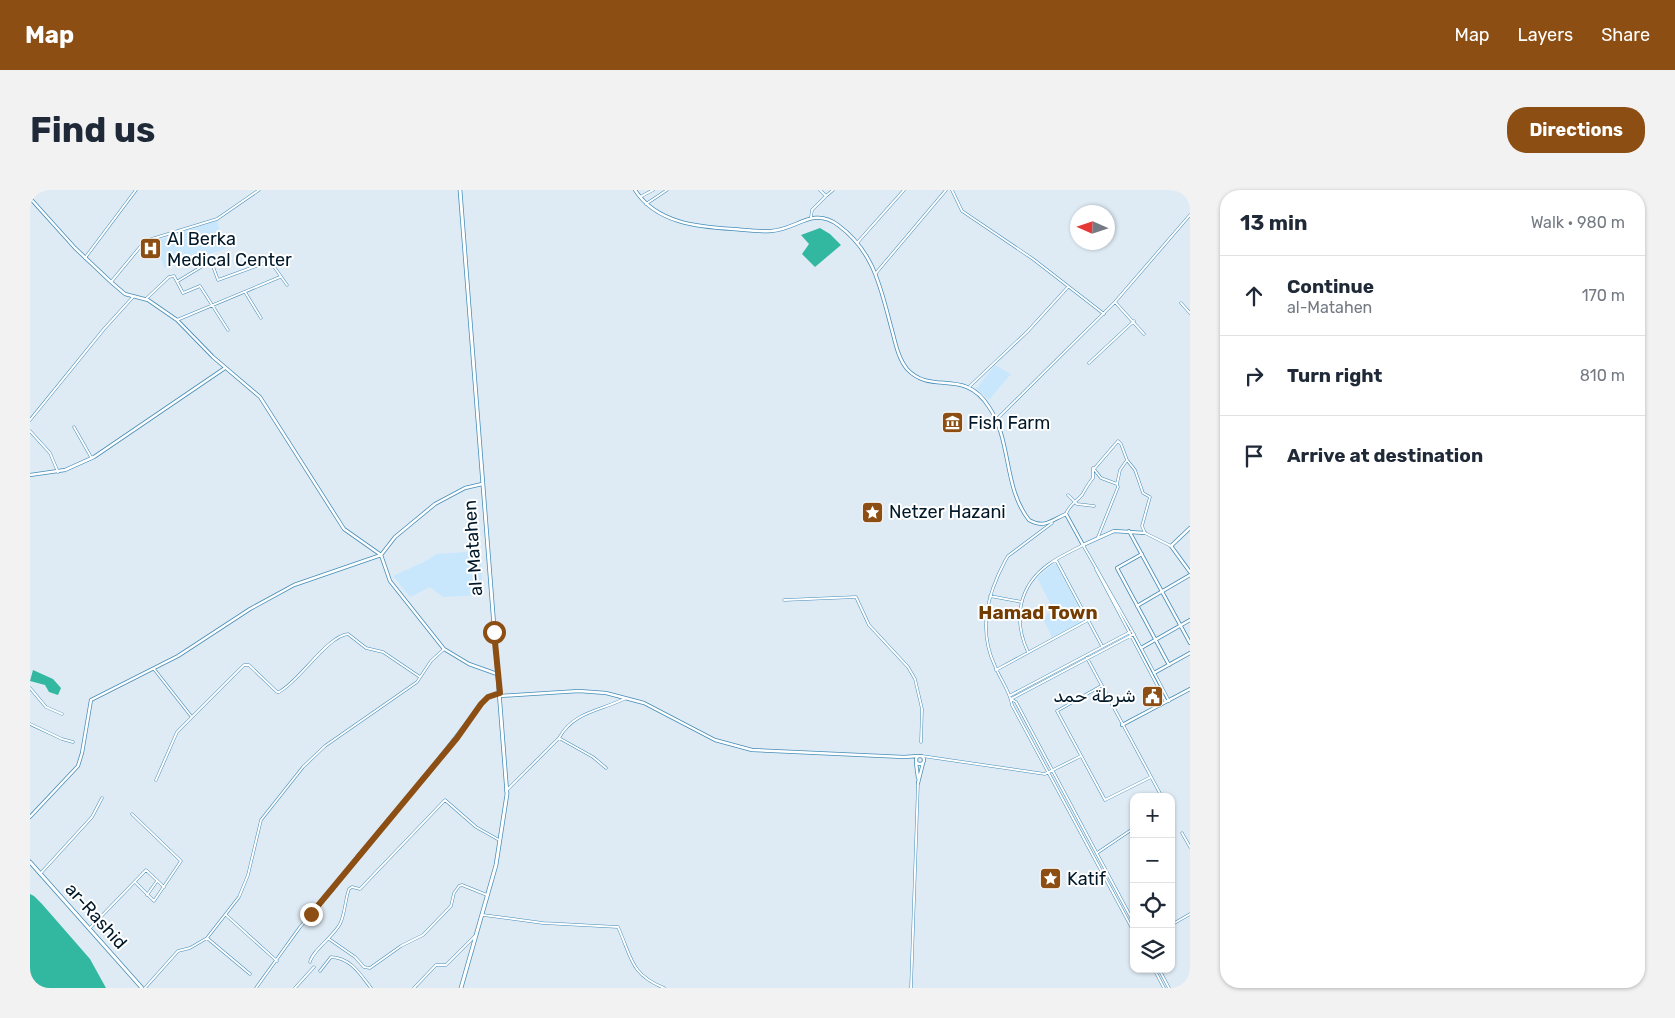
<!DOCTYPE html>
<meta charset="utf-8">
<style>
body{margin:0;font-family:Rubik,Cairo,sans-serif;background:#f2f2f3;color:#1f2937}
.controls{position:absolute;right:15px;bottom:15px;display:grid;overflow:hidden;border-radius:10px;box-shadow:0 1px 4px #0004}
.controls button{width:45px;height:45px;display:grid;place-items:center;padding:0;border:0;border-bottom:1px solid #e0e1e3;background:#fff;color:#1f2937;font:25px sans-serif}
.compass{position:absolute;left:1040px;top:15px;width:45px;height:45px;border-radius:50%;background:#fff;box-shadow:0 1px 4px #0004;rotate:273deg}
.stop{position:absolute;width:15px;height:15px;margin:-11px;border:4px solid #8c4e13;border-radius:50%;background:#fff}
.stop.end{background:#8c4e13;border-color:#fff;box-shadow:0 1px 5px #0008}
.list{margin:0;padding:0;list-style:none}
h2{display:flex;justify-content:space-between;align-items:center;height:65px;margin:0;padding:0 20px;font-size:21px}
h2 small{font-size:16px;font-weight:400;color:#747a83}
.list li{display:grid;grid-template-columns:32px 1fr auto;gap:15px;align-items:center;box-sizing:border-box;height:80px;padding:0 20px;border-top:1px solid #e0e1e3}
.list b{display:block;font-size:19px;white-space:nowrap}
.list p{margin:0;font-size:16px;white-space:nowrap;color:#747a83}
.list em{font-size:16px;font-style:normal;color:#747a83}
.icon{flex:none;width:28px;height:28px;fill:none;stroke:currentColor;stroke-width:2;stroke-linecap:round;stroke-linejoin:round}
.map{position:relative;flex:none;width:1160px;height:798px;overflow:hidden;border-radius:20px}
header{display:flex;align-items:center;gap:30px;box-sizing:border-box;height:70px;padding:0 25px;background:#8c4e13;color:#fff}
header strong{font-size:24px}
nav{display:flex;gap:28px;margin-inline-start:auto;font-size:18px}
.intro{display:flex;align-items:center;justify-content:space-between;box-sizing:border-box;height:120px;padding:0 30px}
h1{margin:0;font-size:35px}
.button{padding:12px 22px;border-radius:20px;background:#8c4e13;color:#fff;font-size:18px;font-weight:700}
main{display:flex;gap:30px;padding:0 30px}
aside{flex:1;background:#fff;border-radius:20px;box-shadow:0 1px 4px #0004}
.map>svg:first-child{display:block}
</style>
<header>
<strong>Map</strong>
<nav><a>Map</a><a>Layers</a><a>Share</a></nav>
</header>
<div class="intro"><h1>Find us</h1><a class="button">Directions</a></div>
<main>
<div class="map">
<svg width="1160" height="798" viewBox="0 0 1160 798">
<rect width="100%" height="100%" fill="#deebf5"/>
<path fill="#c9e7fc" d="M187,30l8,29 -61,19 -5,-15 -12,3 -3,-11z
M965,175l16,9 -22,26 -13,-11z
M450,361l3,44 -40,2 -13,-10 -20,10 -17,-21 35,-16 8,-6z
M1023,374h3l30,56 -34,17 -10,-20 12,-6 -17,-33z"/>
<path fill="#32b8a0" d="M790,38l10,6 11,11 -26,22 -13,-13 7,-10 -8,-9z
M3,480l20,9 8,9 -3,7 -9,-3 -4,-7 -15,-4z
M0,704l4,2 8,8 48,55 16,29h-76z"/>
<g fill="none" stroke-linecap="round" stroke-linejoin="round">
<defs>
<path id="minor" d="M790,0l6,6 7,-6
M922,0l10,21 71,48 71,55
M610,7l13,-7
M616,14l21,-14
M781,27l1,-7 14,-14
M827,53l47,-53
M232,66l8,5 17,24
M55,68l51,-68
M846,83l70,-83
M148,91l33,-20 7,19 52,-19
M81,92l34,-41 72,-22 42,-29
M215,102l16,26
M116,109l23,-22 5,-1 9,17 17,-7 28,44
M1085,112l29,32
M1151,113l9,10
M147,130l103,-43
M1059,173l45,-42
M940,196l58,-55 40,-44
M0,230l74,-91 29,-32
M966,230l119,-118 75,-87
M44,237l17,30
M0,241l20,22 8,19
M1063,278l8,10 16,6 1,3 -20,50
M1064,279l24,-28 3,3 6,16 8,10 8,23 7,4 -8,29 3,7 26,13
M1087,294l3,-14 7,-10
M1038,305l9,9 17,2
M1036,324c3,-9 10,-12 16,-19 3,-5 6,-11 11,-17v-10
M1022,333l-44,33 -3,5c-18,34 -27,69 -10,105 5,13 15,25 17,39l122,227
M1053,355l49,86 37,70
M1026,370l46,86
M1066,379l70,133
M960,406l32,6
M754,410l72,-3 13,28 39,42 7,12 7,30 -1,33
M998,462c-15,-32 -10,-66 21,-88 11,-8 23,-13 34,-19
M1057,468l75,139
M124,479l37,47
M966,480l92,-50
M1071,496l-44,25 48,89 46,-23
M0,498l16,19 16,7
M981,505l119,-63
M981,509l5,3 118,221
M981,509l123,-65
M0,534l32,15 11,3
M529,548c15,-27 42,-27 67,-40
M892,566l123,18 36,-18
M126,590l21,-48 67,-67h5l28,27h2c20,-10 48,-56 69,-58l18,14 17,4 37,25
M476,601l53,-53 34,19 13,11
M102,624l49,47 -27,40 -18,-18
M1152,643l8,14
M1067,663l37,-25
M10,684l52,-57 10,-19
M117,705l10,-14
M196,725l51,46
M453,725l60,8 75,4c14,31 12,47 46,61
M1141,735l19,-11
M60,738l56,-58 18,17
M177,748l43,36
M299,749l26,18 9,10 6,1 31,-22 22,-11 28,-29 3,-13 5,-7 3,-1 25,10
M280,772c2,-11 23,-25 30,-38 5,-10 5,-24 9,-35l3,-2 8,2 85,-89 31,27 23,13
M1124,779l10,19
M1129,779l10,19
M290,781l11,-14c20,1 29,17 40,31
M115,798l33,-37 12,-3 17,-10 32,-41 9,-22 13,-55 42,-53 22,-21 92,-64 14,-21 13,-12
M226,798l44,-61 32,-36 27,-37 41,-46 81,-104 7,-7 12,-4
M265,798l19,-21
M384,798l22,-23h10l29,-29
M881,798l7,-205"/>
<path id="tertiary" d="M605,0c21,33 63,37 98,39 12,1 25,3 38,2 25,-1 42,-25 67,-6 38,28 43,66 55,109 3,12 6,25 14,35 25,27 57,-2 82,38 23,34 14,80 40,113 16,9 22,0 37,-6l17,31 31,-14 31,2
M0,8l45,50 36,34 14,12 23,6 29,20 36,37 47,40 84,132 37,26 9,26 54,68 25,15 28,10
M0,285l35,-5 29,-13 131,-89
M1160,338l-19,18 19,26
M1099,341l61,112
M1112,364l-25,14 52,97
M1107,416l53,-31
M1111,458l49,-28
M1124,483l36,-20
M470,506l79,-5 27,2 38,10 71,37 37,10 152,7 14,-1
M1092,535l68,-36
M886 570a4 4 0 1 1 8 0a4 4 0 1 1-8 0Z
M886,573l2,15
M888,593l5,-20
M0,627l48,-51 4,-13 9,-53 87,-44 72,-47 44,-24 87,-30 14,-18 40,-33 30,-16 17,-4"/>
<path id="secondary" d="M430,0l47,604 -11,71 -35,123
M0,672l112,126"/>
<path id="trunk" d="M1158,0l2,1"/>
</defs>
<use href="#minor" stroke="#448cb7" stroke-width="3"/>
<use href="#tertiary" stroke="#448cb7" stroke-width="4"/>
<use href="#secondary" stroke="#448cb7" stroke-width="4.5"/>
<use href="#trunk" stroke="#448cb7" stroke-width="5.5"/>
<use href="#minor" stroke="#fff" stroke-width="2"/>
<use href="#tertiary" stroke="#fff" stroke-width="2.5"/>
<use href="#secondary" stroke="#fff" stroke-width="3"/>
<use href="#trunk" stroke="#fff" stroke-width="4.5"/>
</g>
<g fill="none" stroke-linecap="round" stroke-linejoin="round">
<path stroke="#8c4e13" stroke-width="6" d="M281,724l146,-176 24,-34 7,-7 12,-4 -6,-61"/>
</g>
<defs>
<symbol id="hospital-square" viewBox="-11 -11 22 22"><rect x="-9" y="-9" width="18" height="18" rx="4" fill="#8c4e13" stroke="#fff"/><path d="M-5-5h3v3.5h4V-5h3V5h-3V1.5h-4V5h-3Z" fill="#fff"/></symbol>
<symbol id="museum-square" viewBox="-11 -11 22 22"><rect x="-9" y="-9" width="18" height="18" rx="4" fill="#8c4e13" stroke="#fff"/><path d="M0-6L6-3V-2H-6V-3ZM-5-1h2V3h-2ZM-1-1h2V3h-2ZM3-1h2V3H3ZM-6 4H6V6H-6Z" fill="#fff"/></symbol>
<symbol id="sight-square" viewBox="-11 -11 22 22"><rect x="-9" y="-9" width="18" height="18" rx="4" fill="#8c4e13" stroke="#fff"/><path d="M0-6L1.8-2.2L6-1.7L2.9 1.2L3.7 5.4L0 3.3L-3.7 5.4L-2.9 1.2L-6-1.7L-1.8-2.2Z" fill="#fff"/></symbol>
<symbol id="civic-square" viewBox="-11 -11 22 22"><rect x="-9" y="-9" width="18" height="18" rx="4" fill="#8c4e13" stroke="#fff"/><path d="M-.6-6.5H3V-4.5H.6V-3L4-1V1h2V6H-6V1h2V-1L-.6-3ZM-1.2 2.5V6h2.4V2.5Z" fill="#fff"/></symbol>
</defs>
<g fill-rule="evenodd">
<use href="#hospital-square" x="108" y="46" width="25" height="25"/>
<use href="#museum-square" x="910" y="220" width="25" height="25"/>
<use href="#sight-square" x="830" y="310" width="25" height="25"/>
<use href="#civic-square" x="1110" y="494" width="25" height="25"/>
<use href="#sight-square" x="1008" y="676" width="25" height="25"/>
</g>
<g text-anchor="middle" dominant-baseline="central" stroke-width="4" stroke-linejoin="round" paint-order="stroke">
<g font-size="18" fill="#00192a" stroke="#fff" text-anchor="start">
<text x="137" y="49">Al Berka<tspan x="137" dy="21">Medical Center</tspan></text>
<text x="938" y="233">Fish Farm</text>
<text x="859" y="322">Netzer Hazani</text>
<text x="1106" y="506" text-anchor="end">شرطة حمد</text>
<text x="1037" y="689">Katif</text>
</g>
<g font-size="18" fill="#00192a" stroke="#fff">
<text transform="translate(443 358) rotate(-94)">al-Matahen</text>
<text transform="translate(66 726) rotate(48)">ar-Rashid</text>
</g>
<g font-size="19" font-weight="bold" fill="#733c00" stroke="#fff">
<text x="1008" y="422">Hamad Town</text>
</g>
</g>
</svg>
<div class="controls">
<button>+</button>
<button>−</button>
<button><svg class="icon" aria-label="locate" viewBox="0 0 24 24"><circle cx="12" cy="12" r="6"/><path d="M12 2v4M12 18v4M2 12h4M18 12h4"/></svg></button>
<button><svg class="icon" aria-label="layers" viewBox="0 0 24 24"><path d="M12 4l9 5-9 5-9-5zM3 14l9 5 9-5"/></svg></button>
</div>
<svg class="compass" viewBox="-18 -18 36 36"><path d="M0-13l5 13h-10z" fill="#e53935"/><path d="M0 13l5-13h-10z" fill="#747a83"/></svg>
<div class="stop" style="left:464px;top:442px"></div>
<div class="stop end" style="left:281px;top:724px"></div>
</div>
<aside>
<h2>13 min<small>Walk · 980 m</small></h2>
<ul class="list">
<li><svg class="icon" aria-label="ahead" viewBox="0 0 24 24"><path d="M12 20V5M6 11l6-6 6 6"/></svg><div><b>Continue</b><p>al-Matahen</p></div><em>170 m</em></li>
<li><svg class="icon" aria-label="right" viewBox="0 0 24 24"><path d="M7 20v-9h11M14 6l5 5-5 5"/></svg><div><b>Turn right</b></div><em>810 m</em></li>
<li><svg class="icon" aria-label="arrive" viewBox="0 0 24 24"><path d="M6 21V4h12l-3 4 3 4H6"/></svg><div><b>Arrive at destination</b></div></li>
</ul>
</aside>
</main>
